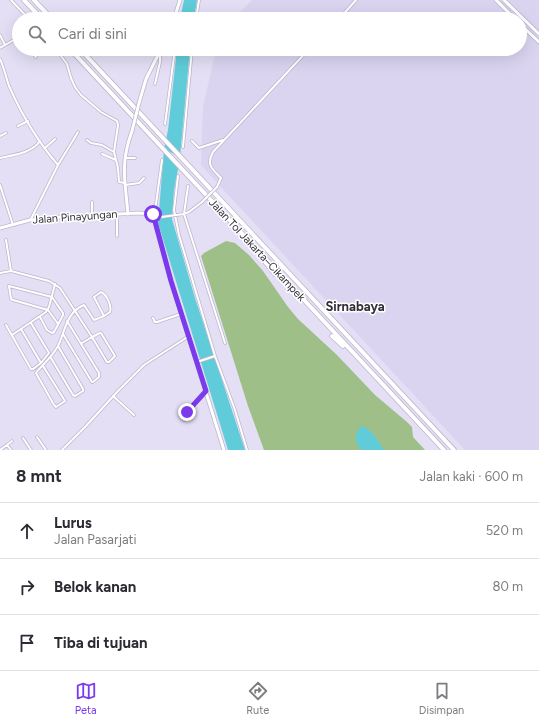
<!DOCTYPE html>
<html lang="id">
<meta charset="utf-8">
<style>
body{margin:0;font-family:Figtree,sans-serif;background:#f7f7f7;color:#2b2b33}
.stop{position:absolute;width:12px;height:12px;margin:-9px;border:3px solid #7c3aed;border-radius:50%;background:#fff}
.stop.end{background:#7c3aed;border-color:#fff;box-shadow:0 1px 4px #0008}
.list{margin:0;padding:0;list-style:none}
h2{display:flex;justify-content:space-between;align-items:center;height:52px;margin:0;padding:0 16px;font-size:17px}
h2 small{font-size:13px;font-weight:400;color:#7c7c81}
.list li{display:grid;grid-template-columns:26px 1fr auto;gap:12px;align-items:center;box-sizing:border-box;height:56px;padding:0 16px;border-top:1px solid #e1e1e2}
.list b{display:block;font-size:15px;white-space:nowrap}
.list p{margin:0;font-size:13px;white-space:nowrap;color:#7c7c81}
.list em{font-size:13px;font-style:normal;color:#7c7c81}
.icon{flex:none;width:22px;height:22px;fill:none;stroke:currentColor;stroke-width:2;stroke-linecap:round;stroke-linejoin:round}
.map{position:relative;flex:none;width:539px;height:450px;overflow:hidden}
.search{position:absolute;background:#fff;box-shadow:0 4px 16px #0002;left:12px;right:12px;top:12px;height:44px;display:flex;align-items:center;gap:10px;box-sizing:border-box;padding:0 14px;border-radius:22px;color:#7c7c81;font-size:15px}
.sheet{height:220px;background:#fff}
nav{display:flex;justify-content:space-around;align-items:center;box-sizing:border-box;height:56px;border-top:1px solid #e1e1e2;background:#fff;font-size:11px;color:#7c7c81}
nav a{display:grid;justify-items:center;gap:2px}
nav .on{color:#7c3aed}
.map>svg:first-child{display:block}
</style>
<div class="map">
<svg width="539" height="450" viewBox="0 0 539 450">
<rect width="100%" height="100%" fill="#e4dff5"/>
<path fill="#dad4f1" d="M252,0h287v450h-74l-246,-265 -18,-20 2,-58 13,-58h304v-30h-287z"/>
<path fill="#9ebf87" d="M226,241l9,2 14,12 14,16 25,36 10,12 39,36 38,40 32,27 5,5 1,10 12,13h-161l-16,-44 -47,-150 3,-3z"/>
<path fill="#60ccd9" d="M184,0h13l-3,19h-14z
M177,49h13l-10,108 -14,-7 13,14 -5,26 -2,29 23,79 50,152h-17l-70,-227 6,-74 4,-19z
M361,426c11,3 17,15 23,24h-22c-8,-7 -8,-16 -1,-24z"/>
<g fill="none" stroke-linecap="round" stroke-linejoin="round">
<defs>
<path id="street" d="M11,0l18,19
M196,19l3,-19
M339,19l17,-19
M0,35l5,10
M0,48l19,-11
M29,49l7,8
M56,49l11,15 4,14 4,9 6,8 20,17 16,9 1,4 -4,27 4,16 1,14 6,1
M0,59c4,9 6,18 9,27 12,27 29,56 49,79
M155,84l5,-22v-10
M165,124l10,-75
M18,126l10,-5
M0,136l6,-3
M87,140l4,3 11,2 12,7
M192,141l7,7 24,-8
M183,147l9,-98
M45,148l10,-9
M102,154l14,6
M0,158c13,-3 32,-5 40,-17
M126,158h9
M178,176l-4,34 5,25 36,121 20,54 12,40
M0,185l13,40
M125,185l14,-2 5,-5
M188,186l-4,28 41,129
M217,187l4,-9c-9,-9 -15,-13 -8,-26l96,-103
M153,214l3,-10 6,-44
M92,215v-13
M154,218l30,-4 5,-2 13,-10
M31,219l27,-54 20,-33
M117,236v-22
M6,240l5,31
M0,273l11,-2 38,10 11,7 32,49 8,-4h1l14,23 -6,6h-2l-15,-25 -10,6
M40,317l7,13 5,3 2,-1 9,-17v-2l-11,-16 -43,-11 2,13 2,1 35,10 10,14
M153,318l2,4h2l24,-8
M6,325l25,44h2l8,-6 8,-10 -18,-30
M21,329l20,34
M63,334l29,48h1l6,-5v-4l-32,-52
M12,335l34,-23 3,-5 6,-23
M51,358l22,37 2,1 8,-5v-2l-25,-43
M197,362l18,-6
M43,366l22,35 -9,6 -2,-2 -18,-32c7,-9 16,-16 22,-27 7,-14 8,-34 26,-41l10,15 10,-4 6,-4c2,-6 -3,-17 -9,-20l-7,5 10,19
M113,396l21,19
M184,420l3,-3v-5l18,-20
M37,437l9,13
M23,438l8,12
M7,445l5,-4
M0,450l7,-5 4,5
M62,450l23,-23 33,-36 26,-26 45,-29"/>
<path id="secondary" d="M496,0l19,19
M504,0l35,34
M174,19l6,-19
M520,24l19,18
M139,103l7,-24 15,-30
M128,214c-3,-34 -8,-50 4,-83
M0,228l30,-8 31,-3 77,-4 15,1 18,67 53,169"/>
<path id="highway" d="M24,0l18,19
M34,0l18,19
M70,49l374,401
M80,49l374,401
M266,263l9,11
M332,336l11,10"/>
</defs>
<use href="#street" stroke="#bcb7cd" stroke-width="3.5"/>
<use href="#secondary" stroke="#bcb7cd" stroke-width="4.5"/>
<use href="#highway" stroke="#bcb7cd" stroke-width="5.5"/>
<use href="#street" stroke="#fff" stroke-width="2"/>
<use href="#secondary" stroke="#fff" stroke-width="3"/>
<use href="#highway" stroke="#fff" stroke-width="4"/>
<defs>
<path id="street-bridge" d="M202,202l15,-15"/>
<path id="secondary-bridge" d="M132,131l7,-28"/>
</defs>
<use href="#street-bridge" stroke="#bcb7cd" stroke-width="3.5" stroke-linecap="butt"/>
<use href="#secondary-bridge" stroke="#bcb7cd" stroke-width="4.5" stroke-linecap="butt"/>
<use href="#street-bridge" stroke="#fff" stroke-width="2"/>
<use href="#secondary-bridge" stroke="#fff" stroke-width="3"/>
</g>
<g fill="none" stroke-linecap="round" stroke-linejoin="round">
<path stroke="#7c3aed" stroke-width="5" d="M153,214l18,67 35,110 -19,21"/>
</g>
<g text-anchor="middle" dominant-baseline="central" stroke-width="3" stroke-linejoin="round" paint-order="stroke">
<g font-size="11" fill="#323039" stroke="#fff">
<text transform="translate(75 217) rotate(-4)">Jalan Pinayungan</text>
<text transform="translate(257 250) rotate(47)">Jalan Tol Jakarta–Cikampek</text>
</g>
<g font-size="13" font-weight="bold" fill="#323039" stroke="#fff">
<text x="355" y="306">Sirnabaya</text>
</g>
</g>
</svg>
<div class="stop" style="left:153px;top:214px"></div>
<div class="stop end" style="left:187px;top:412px"></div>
<div class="search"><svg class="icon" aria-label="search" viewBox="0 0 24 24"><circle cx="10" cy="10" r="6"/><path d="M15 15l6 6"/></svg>Cari di sini</div>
</div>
<section class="sheet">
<h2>8 mnt<small>Jalan kaki · 600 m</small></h2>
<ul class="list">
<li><svg class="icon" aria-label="ahead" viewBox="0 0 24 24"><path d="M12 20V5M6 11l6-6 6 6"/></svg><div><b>Lurus</b><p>Jalan Pasarjati</p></div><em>520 m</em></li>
<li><svg class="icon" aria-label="right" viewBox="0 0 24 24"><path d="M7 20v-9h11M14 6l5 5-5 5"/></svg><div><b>Belok kanan</b></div><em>80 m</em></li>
<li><svg class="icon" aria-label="arrive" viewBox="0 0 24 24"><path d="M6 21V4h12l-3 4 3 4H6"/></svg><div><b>Tiba di tujuan</b></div></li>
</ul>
</section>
<nav>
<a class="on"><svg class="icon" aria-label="map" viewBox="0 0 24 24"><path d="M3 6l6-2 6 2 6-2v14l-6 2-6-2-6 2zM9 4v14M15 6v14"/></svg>Peta</a>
<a><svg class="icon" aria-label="directions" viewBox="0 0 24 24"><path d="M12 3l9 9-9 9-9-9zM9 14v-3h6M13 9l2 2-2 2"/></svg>Rute</a>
<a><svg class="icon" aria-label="saved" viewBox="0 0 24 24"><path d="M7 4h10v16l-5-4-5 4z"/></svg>Disimpan</a>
</nav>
